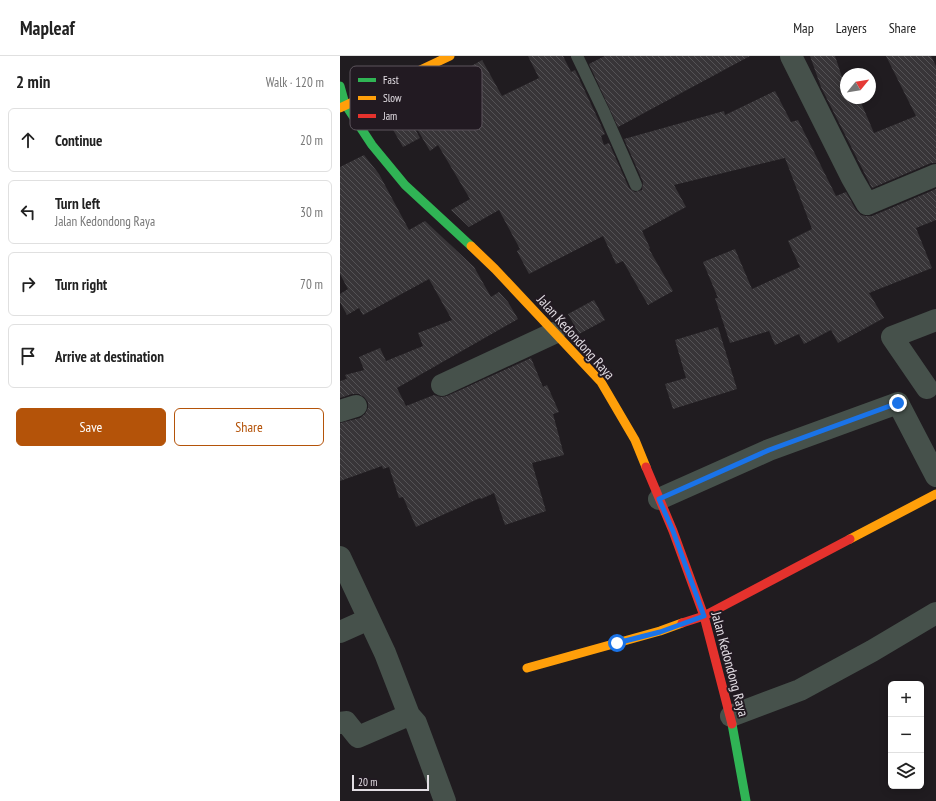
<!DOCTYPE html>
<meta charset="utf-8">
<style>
body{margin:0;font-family:"PT Sans Narrow",sans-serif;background:#f2f2f2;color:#222}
.controls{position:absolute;right:12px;bottom:12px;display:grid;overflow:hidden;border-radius:6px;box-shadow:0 2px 10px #0003}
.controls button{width:36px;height:36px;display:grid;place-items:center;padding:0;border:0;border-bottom:1px solid #e0e0e0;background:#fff;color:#222;font:20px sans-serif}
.compass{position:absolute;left:500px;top:12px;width:36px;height:36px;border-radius:50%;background:#fff;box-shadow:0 2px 10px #0003;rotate:60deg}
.scale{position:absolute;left:12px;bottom:10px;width:77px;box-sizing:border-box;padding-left:4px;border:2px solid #e2dde3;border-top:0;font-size:11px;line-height:14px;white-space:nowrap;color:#e2dde3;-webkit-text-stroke:3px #221a22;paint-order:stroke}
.stop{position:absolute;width:12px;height:12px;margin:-9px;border:3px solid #1a73e8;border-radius:50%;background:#fff}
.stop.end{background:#1a73e8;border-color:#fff;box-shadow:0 1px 4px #0008}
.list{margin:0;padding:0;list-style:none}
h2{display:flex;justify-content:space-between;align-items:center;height:52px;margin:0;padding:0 16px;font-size:17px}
h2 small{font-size:13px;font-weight:400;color:#767676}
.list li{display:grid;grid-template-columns:26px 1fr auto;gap:12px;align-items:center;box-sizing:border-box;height:64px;margin:0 8px 8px;padding:0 8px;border:1px solid #e0e0e0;border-radius:6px}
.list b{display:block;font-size:15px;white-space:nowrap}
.list p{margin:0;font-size:13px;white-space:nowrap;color:#767676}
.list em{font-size:13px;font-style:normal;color:#767676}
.actions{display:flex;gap:8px;padding:12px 16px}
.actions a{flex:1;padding:9px 0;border:1px solid #b45309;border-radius:6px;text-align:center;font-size:14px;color:#b45309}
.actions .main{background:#b45309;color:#fff}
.icon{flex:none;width:22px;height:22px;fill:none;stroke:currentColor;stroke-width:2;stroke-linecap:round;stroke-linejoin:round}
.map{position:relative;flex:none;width:596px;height:745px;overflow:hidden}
header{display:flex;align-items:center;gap:24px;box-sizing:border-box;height:56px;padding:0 20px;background:#fff;border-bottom:1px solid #e0e0e0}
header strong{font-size:19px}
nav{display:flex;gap:22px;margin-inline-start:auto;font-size:14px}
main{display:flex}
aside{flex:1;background:#fff}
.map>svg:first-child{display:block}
</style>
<header>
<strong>Mapleaf</strong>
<nav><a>Map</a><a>Layers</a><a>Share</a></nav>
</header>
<main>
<aside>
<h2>2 min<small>Walk · 120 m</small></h2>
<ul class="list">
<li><svg class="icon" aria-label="ahead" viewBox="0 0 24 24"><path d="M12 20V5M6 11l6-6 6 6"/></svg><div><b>Continue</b></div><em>20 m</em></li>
<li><svg class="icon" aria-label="left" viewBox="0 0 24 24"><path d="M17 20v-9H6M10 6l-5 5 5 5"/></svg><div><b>Turn left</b><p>Jalan Kedondong Raya</p></div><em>30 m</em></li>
<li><svg class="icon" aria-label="right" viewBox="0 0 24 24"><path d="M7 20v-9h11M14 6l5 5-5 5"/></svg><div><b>Turn right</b></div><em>70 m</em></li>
<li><svg class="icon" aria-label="arrive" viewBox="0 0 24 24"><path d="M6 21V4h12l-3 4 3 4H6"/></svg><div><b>Arrive at destination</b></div></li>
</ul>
<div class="actions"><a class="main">Save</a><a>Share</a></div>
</aside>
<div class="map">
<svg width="596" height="745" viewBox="0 0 596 745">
<defs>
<pattern id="building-back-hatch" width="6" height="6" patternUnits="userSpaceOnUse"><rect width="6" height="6" fill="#383538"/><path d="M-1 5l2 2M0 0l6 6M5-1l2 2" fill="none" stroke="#545255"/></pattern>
</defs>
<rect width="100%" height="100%" fill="#201c20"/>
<path fill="url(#building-back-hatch)" d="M188,0h35l8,16 4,-2 30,64 -4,2 3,9 5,-2 20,45 6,4 7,-2 1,-8 -19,-43 100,-28 1,4 50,-24 16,31 7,-2 38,76 10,-4 10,18 5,5 5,1h6l64,-27v31l-20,8 16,40 -63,25 15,25 -46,25 -7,-13 -27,14 -5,-10 -24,11 -6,-14 -39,12 -15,-45h3l-15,-36 32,-13 17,40 48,-22 -12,-26 24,-12 -27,-71 -111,27 12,22 -44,24 8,17 -1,1 24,42 -25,14 -25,-44 -7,3 -13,-28 -74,38 -12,-23 3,-2 -21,-39 -30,17 -18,-17 19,-11 -32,-54 -8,6 -17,-29 35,-22 -8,-16 42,-24 20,36 37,-18z
M265,0h145l-132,71 -29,-63z
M470,0h25l11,33v9h13l15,35 42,-17 -30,-60h45l5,10v97h-5l-59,25 -51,-101z
M62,50l18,32 -17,9 -18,-31z
M24,99l15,19 30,56 16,-9 49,46 17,30 8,-5 9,10 10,17 -121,69 9,18 28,-11 7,2 6,-1 84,-38 12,29 4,-2 12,27 -6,2 11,41 -32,8 14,48 -41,14 -11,-32 -13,6 -1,-1 -64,29 -13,-30 -4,1 -10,-31 -6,2 -1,-3 -42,15v-58l20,-5 5,-4 3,-6v-6l-4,-5 -5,-3h-7l-12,4v-17l7,-2 -2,-4 19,-5 -5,-13 21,-9 6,13 37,-15 -5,-13 34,-13 -23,-41 -66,36 -4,-7 -12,7 -7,-13v-8l8,-5 -8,-15v-107z
M254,244l11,20 -26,14 -11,-20z
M378,271l19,62 -64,20 -8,-25 21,-6 -11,-38z"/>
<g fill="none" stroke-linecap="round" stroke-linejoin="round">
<path stroke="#46514b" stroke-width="12" d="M237,0l26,54 33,75"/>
<path stroke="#46514b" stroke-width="22" d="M451,0l61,122 15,26 69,-29
M102,329l112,-52
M587,332l-35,-51 44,-17
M0,355l16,-5
M319,443l110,-49 129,-47 38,73
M0,501l45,96 24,62 7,8 29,78
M0,576l29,-13
M391,660l69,-26 72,-39 64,-38
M0,667l6,-1 12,15 51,-22"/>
<path stroke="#30b455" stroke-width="9" d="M0,30l5,18 27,41 33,40 66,61
M392,668l14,77"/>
<path stroke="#ff9f0a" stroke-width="9" d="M0,52l110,-52
M131,190l24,23 106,113 34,58 11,27
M510,483l86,-45
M187,612l133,-37 22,-8"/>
<path stroke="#e5322d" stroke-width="9" d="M306,411l27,64 31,85 28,108
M342,567l22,-7 146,-77"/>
</g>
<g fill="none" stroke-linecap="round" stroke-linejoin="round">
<path stroke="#1a73e8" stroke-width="5" d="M277,587l43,-11 44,-16 -31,-85 -14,-32 110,-49 129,-47"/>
</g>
<g text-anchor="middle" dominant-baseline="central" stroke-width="4" stroke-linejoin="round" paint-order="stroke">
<g font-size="14" fill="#e2dde3" stroke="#221a22">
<text transform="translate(236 281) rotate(48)">Jalan Kedondong Raya</text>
<text transform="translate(390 608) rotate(75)">Jalan Kedondong Raya</text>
</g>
</g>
<rect x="10" y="10" width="132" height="64" rx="6" fill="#221a22" stroke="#5c545c" stroke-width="1"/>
<rect x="18" y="22" width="18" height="4" fill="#30b455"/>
<rect x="18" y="40" width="18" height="4" fill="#ff9f0a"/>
<rect x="18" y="58" width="18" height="4" fill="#e5322d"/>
<g font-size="11" fill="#e2dde3">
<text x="43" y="28">Fast</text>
<text x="43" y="46">Slow</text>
<text x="43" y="64">Jam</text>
</g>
</svg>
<div class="controls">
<button>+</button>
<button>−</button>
<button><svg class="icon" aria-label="layers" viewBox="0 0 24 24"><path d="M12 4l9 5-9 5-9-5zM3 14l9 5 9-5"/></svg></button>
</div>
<svg class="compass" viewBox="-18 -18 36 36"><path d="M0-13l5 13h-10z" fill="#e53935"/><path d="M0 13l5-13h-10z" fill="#767676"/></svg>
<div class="scale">20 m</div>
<div class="stop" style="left:277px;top:587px"></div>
<div class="stop end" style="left:558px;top:347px"></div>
</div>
</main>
